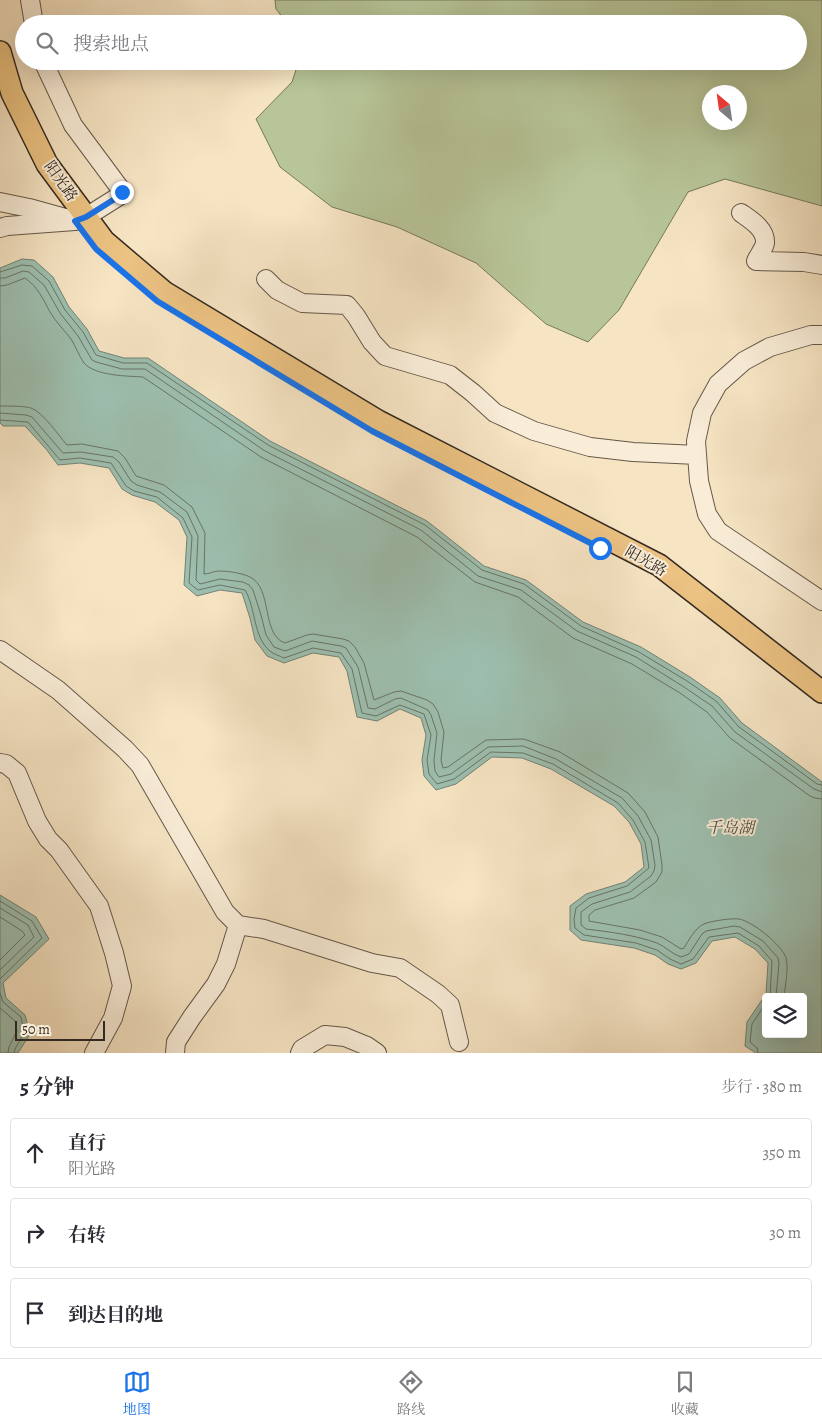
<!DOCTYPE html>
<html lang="zh">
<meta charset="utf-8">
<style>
body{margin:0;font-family:Alegreya,"Noto Serif SC",serif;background:#f7f7f7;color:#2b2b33}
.controls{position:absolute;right:15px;bottom:15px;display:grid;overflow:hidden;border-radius:5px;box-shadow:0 5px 20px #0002}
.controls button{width:45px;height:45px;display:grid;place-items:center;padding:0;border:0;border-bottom:1px solid #e1e1e2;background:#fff;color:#2b2b33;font:25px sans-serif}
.compass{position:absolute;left:702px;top:85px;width:45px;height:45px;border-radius:50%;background:#fff;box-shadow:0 5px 20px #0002;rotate:331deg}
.scale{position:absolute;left:15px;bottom:12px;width:90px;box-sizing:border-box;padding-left:5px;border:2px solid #342a22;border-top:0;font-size:14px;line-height:18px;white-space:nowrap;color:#342a22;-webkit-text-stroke:4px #f9edd8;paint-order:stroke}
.stop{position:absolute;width:15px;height:15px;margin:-11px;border:4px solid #1a73e8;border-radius:50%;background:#fff}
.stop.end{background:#1a73e8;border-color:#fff;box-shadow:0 1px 5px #0008}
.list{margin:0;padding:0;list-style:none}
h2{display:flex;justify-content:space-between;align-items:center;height:65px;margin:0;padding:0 20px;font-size:21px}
h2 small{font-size:16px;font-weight:400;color:#7c7c81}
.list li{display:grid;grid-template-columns:32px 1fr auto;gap:15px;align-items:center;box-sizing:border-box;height:70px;margin:0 10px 10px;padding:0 10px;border:1px solid #e1e1e2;border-radius:5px}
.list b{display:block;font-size:19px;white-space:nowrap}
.list p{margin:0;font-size:16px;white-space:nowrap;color:#7c7c81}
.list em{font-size:16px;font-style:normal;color:#7c7c81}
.icon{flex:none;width:28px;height:28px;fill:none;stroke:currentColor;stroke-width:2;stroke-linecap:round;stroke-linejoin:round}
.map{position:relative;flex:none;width:822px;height:1053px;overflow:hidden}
.search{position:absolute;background:#fff;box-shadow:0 5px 20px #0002;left:15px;right:15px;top:15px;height:55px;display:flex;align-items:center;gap:12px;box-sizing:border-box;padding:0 18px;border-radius:28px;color:#7c7c81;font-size:19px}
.sheet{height:305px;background:#fff}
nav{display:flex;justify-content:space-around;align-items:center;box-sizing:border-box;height:70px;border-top:1px solid #e1e1e2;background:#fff;font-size:14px;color:#7c7c81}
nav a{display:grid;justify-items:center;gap:2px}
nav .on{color:#1a73e8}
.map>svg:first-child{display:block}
</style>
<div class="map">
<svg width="822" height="1053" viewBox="0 0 822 1053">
<rect width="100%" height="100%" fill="#f6e4c3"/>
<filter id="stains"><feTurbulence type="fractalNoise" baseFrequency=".004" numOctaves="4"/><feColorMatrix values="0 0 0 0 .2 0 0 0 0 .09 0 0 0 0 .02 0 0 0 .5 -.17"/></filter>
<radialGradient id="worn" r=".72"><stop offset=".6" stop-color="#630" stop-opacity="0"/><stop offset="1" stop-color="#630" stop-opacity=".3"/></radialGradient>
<path fill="#b7c598" stroke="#76785d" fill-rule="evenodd" d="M275,0h547v206l-97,-27 -37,13 -69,118 -31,32 -42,-18 -70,-61 -79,-36 -65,-20 -52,-40 -24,-48 36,-37 7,-21h499v-37h-510l-12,-15zM710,92h30v30h-30z"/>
<path fill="#9dbfaf" stroke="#738377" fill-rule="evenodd" d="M22,259l12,1 19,17 16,30 18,22 12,22 25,7h24l122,83 157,80 57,45 42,14 57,42 58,25 49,30 30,21 22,25 80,59v271h-66l-11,-7 2,-24 19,-28 2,-31 -13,-14 -20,-12 -23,4 -16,22 -15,6 -13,-5 -13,-9 -21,-7 -53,-8 -11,-10v-24l16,-12 39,-12 19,-15 -3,-23 -12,-22 -15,-16 -63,-37 -29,-11 -30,-1 -36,27 -20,6 -12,-14 -2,-16 4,-25 -5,-17 -21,-9 -23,12 -20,-4 -10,-46 -8,-14 -26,-4 -29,10 -17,-7 -12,-16 -5,-22 -8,-25 -22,-3 -23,6 -13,-11 3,-48 -8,-17 -24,-18 -23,-7 -10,-6 -13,-21 -29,-5 -22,2 -12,-16 -21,-23h-22l-3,-3v-155zM766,997h37v37h-37z
M0,895l36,22 13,22 -46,44 3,15 19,17 5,19 -12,19h-18z"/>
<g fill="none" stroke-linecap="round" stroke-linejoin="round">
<path stroke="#687468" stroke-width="1" d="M0,272l22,-7 10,1 17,15 16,29 18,22 13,23 27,8h24l121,82 157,80 57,45 42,14 57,42 58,26 48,29 29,20 23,26 78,57 5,1
M0,278h5l18,-7 6,1 15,13 16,28 18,23 14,24 4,2 26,7h23l120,82 156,79 57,46 43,14 56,41 59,26 48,30 28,19 23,26 79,57 8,3
M0,286l7,-1 18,-7c13,9 18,21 25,34 6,10 14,18 21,27 5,8 8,17 13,24 11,13 44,13 59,14l118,80 156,80 58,45 43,15 55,41 59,26 48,29 27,19 23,26 80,58 5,2 7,1
M0,406c8,0 25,0 31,2 13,5 27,27 36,37l15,-1 36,7 7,7 11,18 28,9 28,22 13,26 -1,41c5,0 10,-3 15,-3 9,0 23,2 31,6 23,11 11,58 35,66l22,-8 6,-1 30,5 6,2 6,6 9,16 10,37 20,-8 7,-1 26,9 6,4 5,8 6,20 -3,28 2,8 5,-1 38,-27 38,-1 36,13 68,41 17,19 13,25 4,28v7l-6,10 -22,16 -39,12 -6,5v6l51,9 22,7 19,12 3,-1c5,-8 11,-20 20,-24 7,-3 27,-6 35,-5 13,2 43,26 47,39 3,10 -1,28 -2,39
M0,413l26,2 6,2 31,36 18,-1 32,5 6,5 12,19 6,4 23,7 27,20 11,24 -2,44 4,4 20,-5 23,3 6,3 4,5 8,25 5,20 8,12 11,4 27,-10 29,5 5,2 12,19 10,41 7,1 20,-10 6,-1 27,12 3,5 6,18 -3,27 1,11 4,6 12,-3 37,-27 35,-1 33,13 66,39 16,18 13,24 4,25 -1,6 -3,5 -21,16 -38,12 -11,8v13l5,4c25,3 48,6 71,14 9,4 15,11 24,14l8,-3 13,-20 4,-3 28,-5 6,1 23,14 15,17 1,6 -3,33
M0,420l28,2 32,38 20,-2 31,5 15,23 8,5 23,6 26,21 9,19 -3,46 9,7 22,-5 25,5c11,18 8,47 25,61 3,3 10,5 14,7l29,-10 28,5 11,16 10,44 14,3 24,-11 24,9 7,21 -4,25 2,14 8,10 17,-5 37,-27 32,1 30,11 65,39 15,17 12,22 4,26 -22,18 -38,12 -13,10 -2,11 1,9 9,7 52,8 21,7 13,9 11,5 12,-5 16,-22 29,-4 21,13 13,15 -2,36
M0,901l32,20 10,17 -42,41
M0,908l28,17 6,12 -34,33
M0,917l22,14 3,4 -25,25
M0,993l3,9 18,15 3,16 -9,16 -1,4
M0,1008l15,13 2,10 -8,16 -1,6
M758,1053l-1,-5 -7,-6 2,-18 14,-21"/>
<defs>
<path id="minor" d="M30,0l4,24
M0,202l29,6 36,10
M741,213c10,7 25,16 24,30 -1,6 -7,13 -9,18l48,1 18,3
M0,228l7,-2 68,-5 11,-4 35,-22 1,-2 -3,-6 -46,-62 -30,-64
M266,279l11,11 25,13 45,2 9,11 16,26 13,14 65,19 23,18 22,20 39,18 56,16 43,5 64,3
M822,335h-11l-41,12 -26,14 -26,23 -16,29 -6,28 3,40 8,33 11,17 104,70
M0,650l58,40 67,59 15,16 85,147 13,13 26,4 108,34 28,5 38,26 12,11 9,37
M0,763l6,1 11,9 20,48 11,18 11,11 40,56 15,47 8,33 -9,32 -19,35
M175,1053l1,-11 16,-25 24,-33 10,-20 12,-39
M300,1053l2,-4 23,-14 20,2 22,9 10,7"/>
<path id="major" d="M0,52l12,41 35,71 57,77 60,51 214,129 281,144 163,127"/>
</defs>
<use href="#minor" stroke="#64584a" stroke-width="20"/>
<use href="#major" stroke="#342a22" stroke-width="24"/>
<use href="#minor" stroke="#f9edd8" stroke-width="18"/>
<use href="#major" stroke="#ebc282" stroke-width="21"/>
</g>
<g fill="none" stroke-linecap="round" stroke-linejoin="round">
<path stroke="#1a73e8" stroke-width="6" d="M122,192l-1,3 -35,22 -11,4 21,28 61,52 215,130 228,117"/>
</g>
<g text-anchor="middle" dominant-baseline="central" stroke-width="4" stroke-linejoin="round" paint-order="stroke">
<g font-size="15" fill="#342a22" stroke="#f9edd8">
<text transform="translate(61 181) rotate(55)">阳光路</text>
<text transform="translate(646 561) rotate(30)">阳光路</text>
</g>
<g font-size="16" font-style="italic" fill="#4e4f45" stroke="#f9edd8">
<text x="730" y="828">千岛湖</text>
</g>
</g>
<rect width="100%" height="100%" filter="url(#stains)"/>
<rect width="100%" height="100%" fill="url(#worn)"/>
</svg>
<div class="controls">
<button><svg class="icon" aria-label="layers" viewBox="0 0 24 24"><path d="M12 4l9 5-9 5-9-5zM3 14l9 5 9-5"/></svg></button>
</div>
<svg class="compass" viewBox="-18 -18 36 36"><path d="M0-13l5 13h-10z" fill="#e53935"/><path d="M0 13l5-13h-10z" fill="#7c7c81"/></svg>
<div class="scale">50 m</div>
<div class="stop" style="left:600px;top:548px"></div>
<div class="stop end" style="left:122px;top:192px"></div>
<div class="search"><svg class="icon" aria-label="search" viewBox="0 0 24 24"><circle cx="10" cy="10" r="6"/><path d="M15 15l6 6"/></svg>搜索地点</div>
</div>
<section class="sheet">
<h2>5 分钟<small>步行 · 380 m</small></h2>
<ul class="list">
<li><svg class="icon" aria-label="ahead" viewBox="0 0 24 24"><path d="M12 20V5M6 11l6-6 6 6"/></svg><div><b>直行</b><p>阳光路</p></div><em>350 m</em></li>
<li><svg class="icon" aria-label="right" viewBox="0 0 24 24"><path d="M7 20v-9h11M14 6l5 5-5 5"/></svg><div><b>右转</b></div><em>30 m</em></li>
<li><svg class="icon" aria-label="arrive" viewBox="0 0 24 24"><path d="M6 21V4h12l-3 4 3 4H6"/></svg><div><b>到达目的地</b></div></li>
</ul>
</section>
<nav>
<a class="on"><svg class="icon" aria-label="map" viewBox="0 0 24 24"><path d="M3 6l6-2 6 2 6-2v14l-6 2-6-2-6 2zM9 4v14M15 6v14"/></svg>地图</a>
<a><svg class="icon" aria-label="directions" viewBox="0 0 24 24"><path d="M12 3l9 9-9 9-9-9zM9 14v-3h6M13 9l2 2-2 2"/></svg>路线</a>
<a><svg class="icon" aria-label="saved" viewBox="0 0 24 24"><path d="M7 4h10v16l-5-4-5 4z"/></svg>收藏</a>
</nav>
